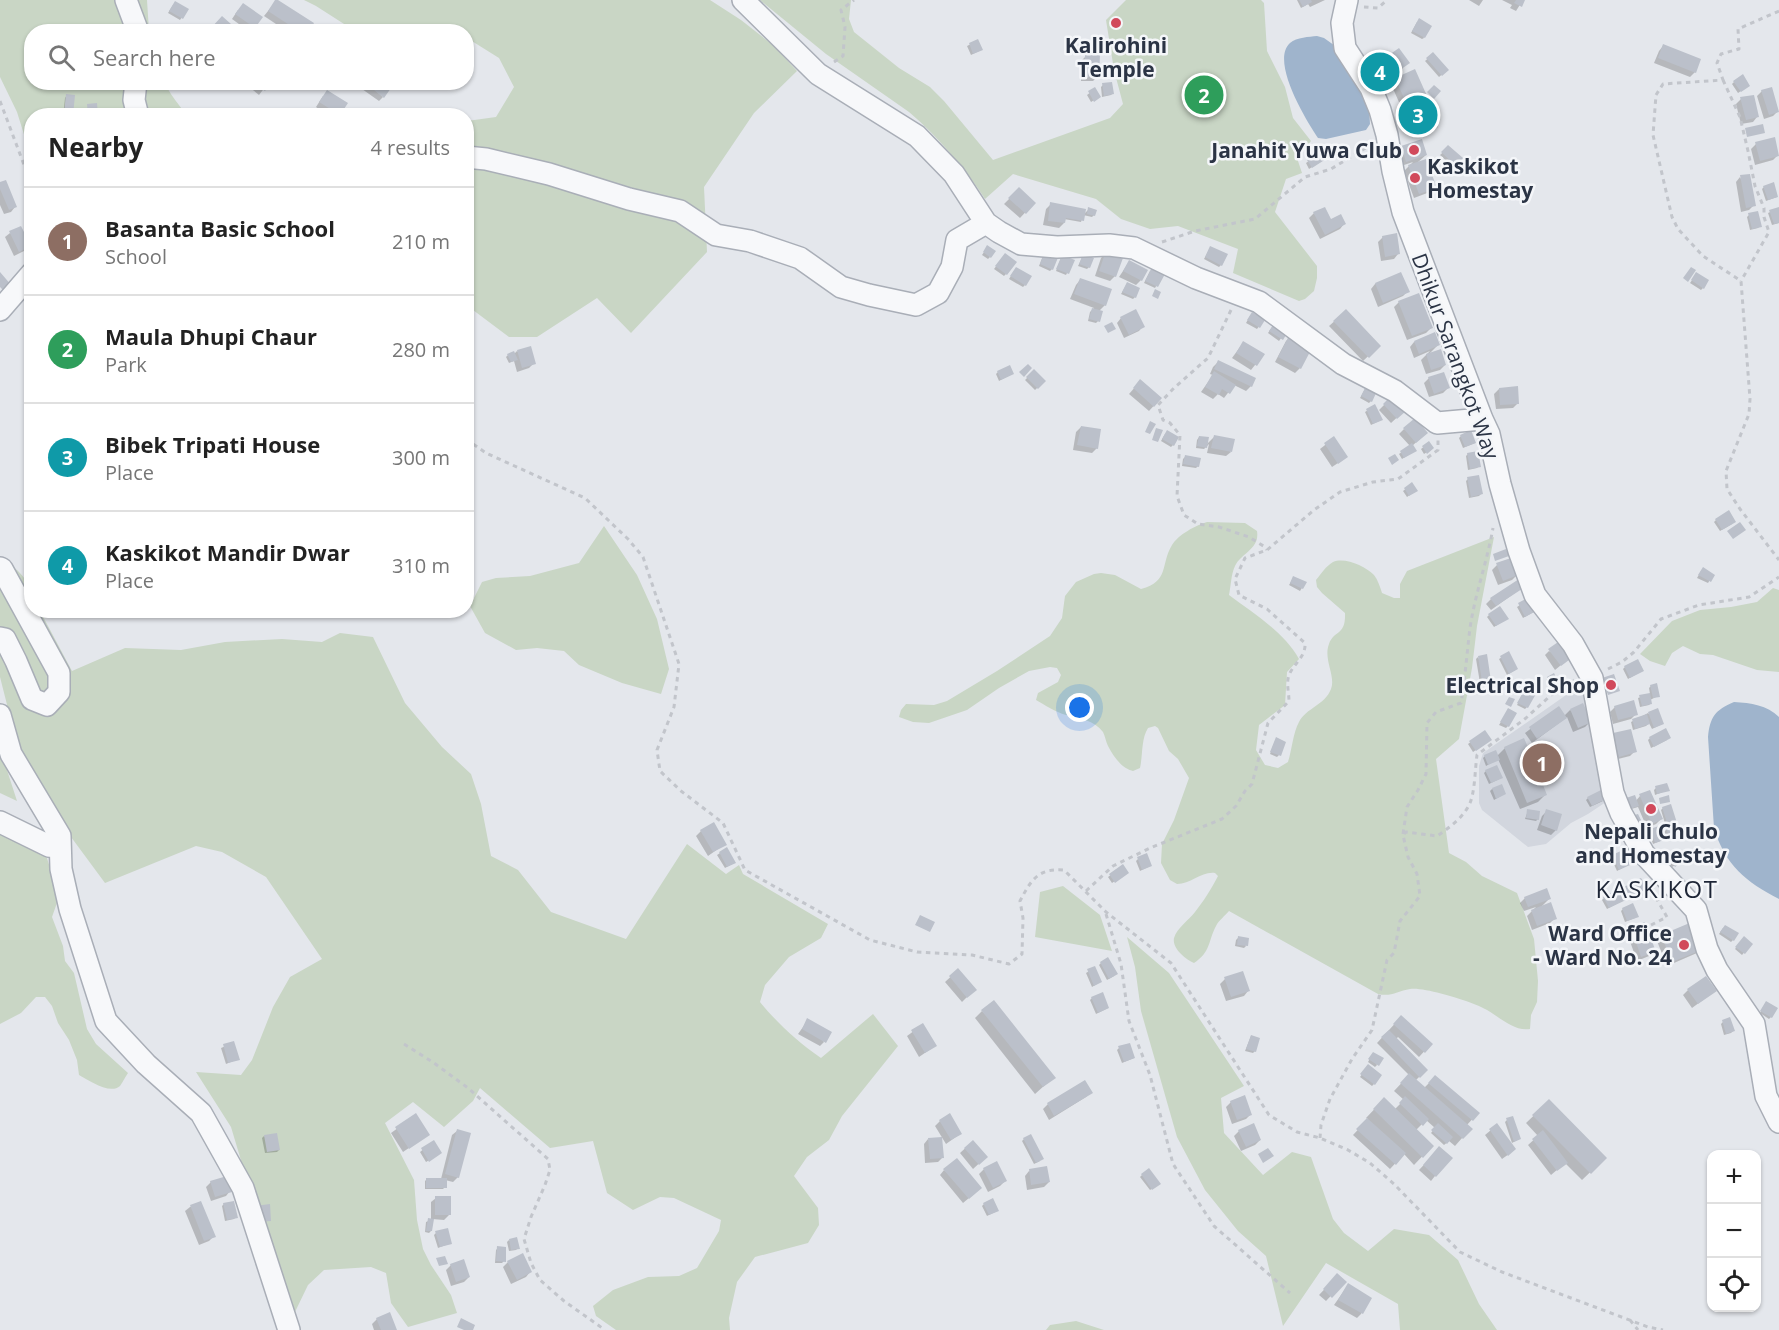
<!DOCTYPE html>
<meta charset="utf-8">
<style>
body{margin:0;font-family:"Open Sans",sans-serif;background:#f6f6f6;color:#222}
.controls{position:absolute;right:18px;bottom:18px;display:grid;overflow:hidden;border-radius:12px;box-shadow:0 2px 4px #0004}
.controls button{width:54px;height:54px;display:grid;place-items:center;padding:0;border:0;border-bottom:2px solid #e0e0e0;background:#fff;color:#222;font:30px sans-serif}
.you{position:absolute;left:1080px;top:708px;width:21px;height:21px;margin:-15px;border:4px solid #fff;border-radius:50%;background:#1a73e8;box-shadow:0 0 0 9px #1a73e833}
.badge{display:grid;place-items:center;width:39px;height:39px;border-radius:50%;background:#d1495b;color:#fff;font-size:20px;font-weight:700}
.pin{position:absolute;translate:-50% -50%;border:3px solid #fff;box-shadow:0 2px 6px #0006}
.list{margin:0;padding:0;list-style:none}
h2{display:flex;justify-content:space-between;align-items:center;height:78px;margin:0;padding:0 24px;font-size:26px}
h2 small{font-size:20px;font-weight:400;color:#767676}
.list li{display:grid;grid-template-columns:39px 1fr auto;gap:18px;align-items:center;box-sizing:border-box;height:108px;padding:0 24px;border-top:2px solid #e0e0e0}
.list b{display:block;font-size:22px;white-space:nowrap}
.list p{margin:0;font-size:20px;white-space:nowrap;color:#767676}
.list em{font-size:20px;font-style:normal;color:#767676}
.icon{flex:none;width:33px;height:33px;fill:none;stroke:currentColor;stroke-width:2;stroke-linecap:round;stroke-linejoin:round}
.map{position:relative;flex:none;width:1779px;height:1330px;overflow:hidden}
.search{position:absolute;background:#fff;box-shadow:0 2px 4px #0004;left:24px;top:24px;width:450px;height:66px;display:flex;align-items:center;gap:15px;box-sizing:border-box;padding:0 21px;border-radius:24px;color:#767676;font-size:22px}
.panel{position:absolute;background:#fff;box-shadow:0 2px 4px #0004;left:24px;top:108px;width:450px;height:510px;border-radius:24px}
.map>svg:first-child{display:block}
</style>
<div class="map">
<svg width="1779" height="1330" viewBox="0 0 1779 1330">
<rect width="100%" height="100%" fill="#e4e7ec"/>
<path fill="#d2d6de" d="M1579,686h4l29,112 -24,16 -17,9 -25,21 -18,3 -46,-37 -3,-7v-37l4,-13z"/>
<path fill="#c9d6c5" d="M0,0h147l2,31 -117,1v50l134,1c1,9 15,23 20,32l-154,1 -1,41 -14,-45 -17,-35z
M304,0h406l31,20 33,26 23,25 -43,42 -50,74 3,65 -76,81 -34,-35 -60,39h-28l-36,-27 -7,-10 1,-179 29,-4 18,-30 -15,-29 -32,-20 -1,-6 -111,-1 -39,-25z
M760,0h91l-2,19 5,13 45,36 31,19 14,14 49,59 117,-42 13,-14 -9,-34 -8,-50 20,-20h135l3,3 3,48 18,36 8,31 18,23 -14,17 5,15 -16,6 -11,33 42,54v12l-3,13 -9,8 -6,2 -66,-28 5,-24 -60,-23 -28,3 -29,-10 -25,-20 -83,-25 -28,25c-19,-30 -49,-64 -76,-87l-83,-58z
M1207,522l38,1 12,8c3,18 -16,22 -22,35 -4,8 -4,20 -6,29 24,18 55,37 70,64l-12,13 -2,33 -26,20 -3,25 9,15 13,3 10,-6c4,-13 5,-29 11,-40 7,-14 26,-17 32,-33 5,-13 -8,-30 -2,-45 5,-14 17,-8 16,-31l-23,-20 -5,-6 -1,-7c5,-6 10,-14 17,-18 12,-5 32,4 41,13 4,5 6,12 8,18l12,5h6v-14l7,-13 87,-34 -17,89 -5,42 -13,71 -23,20 13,94 17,9 16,14 35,17 17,46 4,42 -1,21 -6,13 -1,14c-17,3 -32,-14 -47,-21 -5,-3 -12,-5 -17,-7 -12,-4 -44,-14 -56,-12 -12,2 -19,8 -32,5l-149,-83c-4,5 -10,9 -13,15 -8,15 -5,26 -22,37 -8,-4 -22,-14 -20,-25 3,-10 15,-18 21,-26 8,-10 17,-24 23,-36l-3,-3c-13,-2 -24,11 -38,11l-7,-4 -9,-17 1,-19 12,-24 15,-42 -11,-19 -9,-8 -11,-23 -3,-2 -7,2c-7,11 -5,27 -8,40l-7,3c-11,-2 -20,-15 -25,-25 -2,-4 -3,-10 -5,-14 -9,-12 -24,-14 -37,-17 -11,-3 -21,-10 -30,-15l2,-7 20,-11 3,-7 -4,-7 -7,-1 -21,4 -30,17 -32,22 -38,13 -16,-1 -14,-5 2,-7 5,-6 28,1 13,-4 50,-30 53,-35 12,-18 3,-22 11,-14 18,-8 7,-1 14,2 26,14c29,-8 19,-24 31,-44 6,-10 24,-20 35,-23z
M604,526l33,49 20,44 12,50 -8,25 -39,-11 -43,-18 -15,-14 -27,-3 -21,2 -31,-17 -15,-27 12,-24 14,-4 34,-2 49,-13z
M0,558c24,15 31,23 32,52l8,1 32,60 53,-23 56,2 44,-8 57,-3 40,3 18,-9 33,4 32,66 37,44 29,27 10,30 10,52 27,14 33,42 75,27 61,-95 39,30 13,-9 4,9 85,50 -7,14 -32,19 -24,28 -5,17c18,22 38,40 61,56l52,-44 25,32 -56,70 -13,24 -22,17 -13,19 24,32 1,17 -11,18 -53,14 -18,25 -8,36 1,12h-114l-20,-14 -3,-10 20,-16 35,-13 31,-1 18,-8 22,-37 2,-11 -47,-22 -14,-1 -27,13 -26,-17 -14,-52 -43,7 -70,-60 -7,13 -29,26 -31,-25 -28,21 29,57 3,40 6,29 8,16 20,30 6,18 -49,14 -17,-24 -5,-30 -15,-6 -47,3 -16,15 -14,29 -48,-137 -15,-50 -35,-55 45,3 11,-15 21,-53 17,-30 32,-18 -56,-82 -44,-25 -26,-6 -91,37 -48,-65 -37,-62 -20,-79z
M1773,588l6,2v82l-22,-2 -44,-15 -13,-1 -17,-8 -11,7 -7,13 -15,-5 -10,-7 32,-33 28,-11 31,-3 26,-5z
M0,742l6,25 11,34 -17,-8z
M0,831l46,24 13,42 -7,20 11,29 2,15 9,12 13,56 9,15 32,29c-3,4 -5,9 -8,13 -10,9 -32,-6 -41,-11l-2,-15 -8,-20 -11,-17 -6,-17 -7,-9h-9l-15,16 -21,11z
M1063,886l37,29 12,36 -77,-14 5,-45z
M1127,937l42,36 75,113 -23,12 3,35 39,42 29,-23 19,5 22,62 11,14 24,18 26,-22 35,6 29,25 21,44 18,26h-97l-2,-26 -72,-41 -43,63 -17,-70 -28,-25 -33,-41 -28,-53 -36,-126 -6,-44z
M1076,1321l28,9h-58l4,-5z"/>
<path fill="#9fb4cc" d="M1317,36l7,2 14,10 31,59 1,17 -4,6 -40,9 -8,-1c-12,-18 -48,-77 -28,-95 7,-6 19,-6 27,-7z
M1734,702c17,1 33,3 45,15v182c-33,-17 -54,-34 -65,-71l-6,-91c2,-20 7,-27 26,-35z"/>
<path fill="#0003" d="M1297,0h28l-15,7 -2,-3 -7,4z
M1469,0h14l-4,6z
M1502,0h21l-7,11 -6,-3 2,-3z
M276,1l31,31h-19l-24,-16z
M173,5l14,5 -7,10 -12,-7z
M238,10l16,17 -4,5 -18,-13z
M1417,22l7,16 -2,1 -11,-6z
M977,41l4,9 -10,5 -4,-9z
M1663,46l32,26 -5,5 -36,-14 5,-12z
M1398,50l5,18 -16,13 -14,9 10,-28z
M1433,54l14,16 -8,7 -14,-16z
M1086,56l12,20 -5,5h-12v-20z
M1396,79l29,16 -5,5 -18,9 -11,-25z
M243,82h26l-10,13z
M366,82l17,15 -4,4 -17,-12z
M1734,82l13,5 -9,6 -6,-9z
M1103,85l10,8 -2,2 -9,2 -1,-10z
M1095,89l4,8 -8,5 -4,-7z
M1762,91l16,20 -5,5 -9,3 -7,-23z
M67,95l5,20 -1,1h-8l2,-18z
M323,96l23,7 -9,13h-9l-12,-9z
M1741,99l16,18 -4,5 -12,2 -5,-20z
M1405,110l24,11 -5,5 -17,6 -7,-17z
M1434,120l4,7 -3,2 -4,-7z
M1756,144l22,11 -5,5 -18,5 -4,-16z
M1402,147l24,8 -9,8 18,24 -5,5 -16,6 -10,-27 9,-9 -12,4 -4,-14z
M1449,147l12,12 -8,8 -13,-12z
M1320,153l2,8 -13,8 -3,-6z
M1740,177l14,28 -5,5 -8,2 -5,-30z
M0,184l15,23 -4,5 -7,2 -4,-9z
M1764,187l13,10 -11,4 -4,-12z
M1019,189l15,14 -14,15 -16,-14z
M1051,204l33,10 5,-5 5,6 -2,2 -9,-2 -2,7 -17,-3v4l-5,5 -16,-3 3,-16z
M1779,208v15l-7,2 -4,-12z
M1314,213l16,8 14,3 -4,5 -20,10 -11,-21z
M1749,215l11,11 -2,2 -8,2 -3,-13z
M10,233l19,13 -5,5 -10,5 -9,-19z
M1383,237l15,17 -4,5 -13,2 -3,-19z
M986,249l4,8 -2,2 -6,-4z
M1209,250l12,15 -2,2 -15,-8z
M1044,253l8,16 -2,2 -11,-5z
M1106,253l9,23 -5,5 -15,-5 6,-18z
M1083,256l6,11 -2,2 -9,-3z
M1003,257l3,17 -2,2 -10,-7z
M1061,258l12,3 -7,14 -10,-4z
M1129,262l12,18 -6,6 1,-1 -17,-8z
M1014,271l11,14 -2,2 -14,-8z
M1150,271l13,3 -8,14 -11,-5z
M1401,274l7,17 -5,5 -25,11 -7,-18 4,-5z
M1695,276l8,12 -2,2 -11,-7z
M1080,280l25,25 -7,7v9l-2,2 -8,-2 2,-9 4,-4 -24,-9 6,-14z
M1127,284l8,13 -2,2 -12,-5z
M32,285v18l-8,-5z
M1399,302l32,26 -5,5 -19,7 -13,-33z
M1346,311l33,35 -16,15 -34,-35z
M1250,316l13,5 -6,8 -11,-6z
M1121,318l22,8 -4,5 -15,7 -7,-15z
M1274,324l13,6 -8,11 -11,-8z
M1291,336l9,32 -5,5 -20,-11 11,-21z
M1414,342l24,3 -9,9 16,11 -5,5 -14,4 -5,-14 9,-9 -16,7 -4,-11z
M1243,343l20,12 -12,15 -19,-12z
M517,351l17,12 -5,5 -12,4 -3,-11 -5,2 -3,-6 2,-2 6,-1z
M1218,362l33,24 -5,5 -12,-6 -10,13 -6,-4 -5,5 -12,-7 12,-17 -3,-1 3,-7z
M1034,371l10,10 -9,9 -10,-10z
M998,372l12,3 -11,6 -3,-7z
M1429,378l19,10 -5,5 -14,4 -5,-14z
M1136,386l24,13 -11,12 -20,-17z
M1365,389l6,12 -2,2 -9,-5z
M1499,389l19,14 -5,5 -17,1 -2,-15z
M1392,397l12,14 -13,12 -12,-13z
M1374,406l5,15 -8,4 -6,-13z
M1081,427l16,21 -5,5 -19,-3 3,-18z
M1404,429l17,9 -9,8 1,6 -11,7 -3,-5 11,-8 -11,-12z
M1165,434l8,11 -2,2 -10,-6z
M1461,436l14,7 -12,5 -4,-10z
M1199,437l7,8 8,-8 17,15 -5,4 -19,-3 2,-9 -5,5 -8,-1 1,-8z
M1334,438l7,23 -9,6 -12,-18z
M1429,443l1,7 -6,4 -3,-5z
M1468,454l11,12 -2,2 -9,2 -2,-14z
M1185,457l13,9 -2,2 -14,-2 1,-7z
M1468,479l13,15 -2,2 -10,2 -3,-17z
M1412,484l2,8 -7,5 -4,-6z
M1716,520l16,4 -12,7 -6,-9z
M1497,565l20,10 -5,5 -14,5 -6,-15z
M1701,571l12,4 -5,8 -11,-5z
M1292,580l13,3 -5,8 -11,-6z
M1523,587l-32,23 -5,-6 5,-5z
M1530,598l7,12 -14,8 -6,-11z
M1489,615l16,5 -11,7 -7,-10z
M1549,651l17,10 -11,9 -10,-15z
M1508,653l7,17 -8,5 -8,-16z
M1478,657l11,23 -2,2 -7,1 -4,-24z
M1625,667l15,5 -12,7 -5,-10z
M1548,678l8,6 -6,4 -4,-8z
M1651,686l7,10 -8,4 1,3 -2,2 -9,2 -2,-9 12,-4 -1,-6z
M1524,691l3,16 -2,2 -8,-4z
M1615,707l21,7 -5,5 -18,5 -3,-12z
M1558,708l6,8 6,-6 20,12 -5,5 -12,5 -6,-15 -35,26 -7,-10z
M1507,712l1,14 -2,2 -7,-3z
M1648,713l12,12 -8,4 -3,-6 -3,3 -13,4 -2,-8z
M1630,731l5,20 -5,5 -16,4 -6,-20 5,-5z
M1484,732l4,10 -15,10 -5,-8z
M1650,738l17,2 -16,8 -3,-8z
M1275,741l4,14 -2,2 -7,-3z
M1505,748l31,22 10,24 -8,8 -18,7 -22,-50 -12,7 -3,-8 2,-2h12z
M1486,771l15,7 -12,6 -5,-11z
M1656,788l12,2 -13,5 -1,-5z
M1492,789l12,5 -10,6 -4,-9z
M1649,792l12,27 -5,5 -9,4 -9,-21 -10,3 12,-14z
M1588,798l15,3 -13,6 -4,-7z
M1663,808l11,16 -8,3 -5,-17z
M1528,811l10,8 -2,2 -11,-2z
M1547,811l9,19 -5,5 -14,-5 5,-14z
M1667,829l9,6 -9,4 -1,-2 -3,3 -10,4 -4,-12 2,-2 12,3z
M701,831l24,13 -17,12 -12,-20z
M726,849l6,15 -7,4 -8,-13z
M1613,856l13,10 -9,5 -6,-13z
M1669,858l10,5 -7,4 -5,-7z
M1138,859l10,8 -8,4 -4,-10z
M1123,866l2,8 -13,9 -4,-6z
M1625,888l18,2 -15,8 -5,-8z
M1525,898h25l-10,10 15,10 -5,5 -18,7 -5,-14 9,-9 -12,4 -4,-8z
M1604,898l18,3 -15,8 -5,-9z
M1623,909l12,9 -10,4 -4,-11z
M1632,928l22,24 -5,4 -12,5 -10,-28z
M1723,928l10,12 -2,2 -12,-8z
M1662,936l40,13 -5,4 -30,13 -10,-25z
M1238,938l8,8 -2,2 -9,-2 1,-6z
M1744,938l7,6 -9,11 -7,-6z
M1101,963l13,13 -7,4 -8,-15z
M1094,968l6,14 -8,5 -6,-14z
M958,970l12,24 -8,8 -17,-20z
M1225,979l23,12 -4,5 -18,5 -6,-17z
M1688,990l27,1 -23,17 -9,-13z
M1092,998l16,10 -12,6 -6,-14z
M1765,1004l6,13 -2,2 -9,-6z
M982,1011l72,66 -19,17 -60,-76z
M1401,1017l30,27 -12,13 -21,-20 -2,2 30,31 -10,10 8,8 6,-6 48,31 -12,13 4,3 -15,17 -6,-5 -5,4 -13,-12 4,-5 -9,-8 -10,10 16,16 -18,19 -10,-11 -14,15 -37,-34 15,-16 -2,-1 18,-19 11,10 9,-9 -10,-9 15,-16 -32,-32z
M808,1020l16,22 -4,4 -22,-12z
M1723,1022l10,9 -2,2 -7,2 -3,-11z
M922,1025l13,21 -16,11 -12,-21z
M1251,1036l4,15 -2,2 -8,-2z
M233,1043l5,16 -12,5 -5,-16z
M1119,1048l15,10 -12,5 -5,-13z
M1372,1055l5,10 -2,2 -7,-5z
M1368,1066l6,18 -2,2 -12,-9z
M1085,1082l6,10 -5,5 -37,23 -6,-11 5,-5z
M1549,1101l56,57 -23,22 -17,-17 -14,12 -23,-30 10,-9 -12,-13z
M1231,1102l20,12 -5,5 -14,5 -6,-17z
M416,1115l12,20 -25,17 -12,-19z
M1507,1120l12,19 -7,4 -7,-21z
M940,1121l20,13 -14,10 -11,-18z
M1253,1125l7,15 -5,5 -14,6 -7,-15 5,-5z
M1497,1125l12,29 -7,5 -17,-24z
M457,1131l1,46 -5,5 -8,-2v7l-2,2h-18v-8l2,-2h14l11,-44z
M264,1136l15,14 -2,2 -12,1 -3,-15z
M928,1139l15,18 -5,5 -13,1 -1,-19z
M1024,1139l16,22 -6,3 -12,-23z
M433,1142l5,13 -12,7 -6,-10z
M972,1142l14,15 -13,12 -13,-16z
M1435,1153v23l-4,5 -12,-11z
M984,1169l21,12 -5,5 -12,6 -9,-18z
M944,1170l31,23 -12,10 -23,-28z
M1029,1171l20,11 -5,5 -17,3 -2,-14z
M1142,1175l15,10 -7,5 -10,-13z
M211,1182l19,9 -4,5 -15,5 -5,-14z
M436,1198l13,17 -5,5 -12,-1 -1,12 -2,2 -4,-1 1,-10 5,-2v-18z
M201,1203l13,33 -5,5 -10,4 -14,-34 5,-4z
M224,1204l12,13 -2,2 -9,2 -3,-15z
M984,1204l11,8 -8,4 -5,-10z
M436,1233l15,10 -13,5 -4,-13z
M509,1240l9,8 -2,2 -7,1 -2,-9z
M498,1248l6,13 -2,2h-7l1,-13z
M508,1262l22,10 -4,5 -15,7 -8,-17z
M451,1265l18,12 -5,5 -13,4 -5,-16z
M1338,1275l6,7 -18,19 -7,-6z
M1348,1285l22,13 -9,16 -4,4 -23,-13z
M377,1319l19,11h-22l-2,-6z"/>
<path fill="#bbc0ca" d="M275,0h3l36,23 -5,9h-9l-32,-21z
M1299,0h12l1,2 -9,5z
M1516,0h9l-3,7 -8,-4z
M175,1l14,8 -6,10 -14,-8z
M243,3l20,14 -8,11 -20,-14z
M222,16l18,16h-25l-4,-4z
M1419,18l13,8 -7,12 -13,-7z
M978,39l5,11 -10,4 -4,-11z
M1663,44l38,15 -5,14 -38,-15z
M1399,48l11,15 -13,9 -11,-15z
M1433,52l16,18 -7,6 -16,-18z
M1085,54l15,1 -1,22h-14z
M1382,58l12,18 -16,10 -11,-19z
M1415,69l12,27 -20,9 -12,-27z
M1743,74l7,12 -9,6 -8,-11z
M254,82h17l-6,9z
M364,82h19l8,6 -7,10z
M1112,82l2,12 -10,2 -2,-13z
M1434,85l7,6 -7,8 -7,-7z
M1095,87l6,10 -7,5 -6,-11z
M1772,87l7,25 -10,3 -8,-25z
M327,90l21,13 -8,12 -21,-13z
M66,94l9,1 -2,20 -9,-1z
M1754,95l5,22 -13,3 -6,-23z
M1423,101l8,20 -19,7 -7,-19z
M97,103l1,13h-10l-1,-12z
M1763,124l2,9 -18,4 -2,-9z
M1775,137l4,19 -19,5 -5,-19z
M1422,139l5,16 -21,7 -5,-16z
M1448,145l15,13 -7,8 -15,-14z
M1321,151l5,8 -14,9 -5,-8z
M1426,159l11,29 -18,6 -11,-29z
M1750,174l6,32 -10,2 -6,-33z
M6,180l11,27 -8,3 -9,-21v-7z
M1774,182l4,15 -10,3 -5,-14z
M1019,187l17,16 -10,11 -18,-16z
M1050,202l36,7 -2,12 -18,-3 -1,5 -17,-2z
M1088,207l9,3 -2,6 -8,-2z
M1325,207l6,12 10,-5 5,10 -21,11 -12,-23z
M1779,207v16l-5,1 -5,-14z
M1758,211l4,16 -10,2 -4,-16z
M21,226l10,20 -12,6 -10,-21z
M1397,233l3,21 -15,3 -3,-21z
M987,245l9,6 -5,7 -8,-6z
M1210,246l18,8 -6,12 -17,-9z
M1046,249l13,6 -6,15 -13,-6z
M1106,251l17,7 -7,19 -17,-6z
M1005,253l12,9 -10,13 -12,-9z
M1083,254l11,4 -4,10 -11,-4z
M1062,255l13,5 -6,14 -13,-5z
M1129,260l19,10 -6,11 -19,-10z
M1016,267l16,9 -6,10 -16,-10z
M1152,267l13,7 -7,13 -13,-6z
M1691,267l5,3 -8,12 -5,-4z
M0,272l12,14 -7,6 -5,-5z
M1401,272l9,20 -27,11 -8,-20z
M1696,272l13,8 -5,9 -13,-9z
M1080,278l32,11 -6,17 -32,-12z
M1127,282l13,6 -4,10 -14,-6z
M1155,289l6,3 -3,7 -6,-3z
M1419,293l14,35 -21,8 -14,-35z
M1092,308l11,3 -3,11 -11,-3z
M1136,309l9,18 -16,8 -9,-18z
M1346,309l35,37 -12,12 -36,-37z
M1252,312l13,8 -5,8 -13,-8z
M1276,321l13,9 -6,10 -14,-9z
M1112,322l4,7 -8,4 -4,-7z
M1435,332l5,13 -21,9 -5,-13z
M1290,334l23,12 -12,23 -23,-12z
M1243,341l22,13 -8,12 -21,-13z
M531,346l5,18 -14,4 -5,-18z
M1441,349l5,16 -15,5 -5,-16z
M514,351l4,9 -7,2 -4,-8z
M1218,360l38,18 -4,9 -38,-18z
M1028,364l4,4 -8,9 -5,-5z
M1010,365l4,9 -13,6 -4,-9z
M1034,369l12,12 -8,8 -12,-12z
M1214,371l22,14 -6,9 -8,-5 -3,6 -14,-8z
M1444,372l6,16 -16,6 -6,-17z
M1140,379l22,19 -8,9 -21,-19z
M1366,386l11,5 -5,11 -11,-6z
M1518,386l1,18 -19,1 -1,-17z
M1392,395l14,16 -9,8 -14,-15z
M1375,404l8,16 -10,4 -7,-15z
M1415,418l13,15 -12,10 -13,-15z
M1150,421l6,3 -6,10 -5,-2z
M1081,426l20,3 -3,20 -21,-4z
M1156,428l7,2 -5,12 -6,-2z
M1167,430l12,7 -5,9 -12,-7z
M1471,430l5,13 -11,4 -5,-12z
M1214,435l21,4 -3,13 -21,-4z
M1199,436l10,1 -2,11 -10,-2z
M1334,436l14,21 -10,7 -14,-21z
M1429,441l5,7 -7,6 -5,-8z
M1412,443l5,8 -13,7 -4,-7z
M1478,451l3,16 -11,2 -3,-16z
M1395,454l4,6 -7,5 -4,-7z
M1185,455l16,3 -2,9 -16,-3z
M1479,475l4,19 -12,3 -4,-20z
M1412,482l6,9 -9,5 -5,-8z
M1729,510l7,12 -14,8 -7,-11z
M1740,522l6,8 -13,9 -6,-8z
M1506,549l3,7 -14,5 -2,-7z
M1511,558l7,17 -15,6 -7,-18z
M1703,567l12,8 -4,7 -13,-7z
M1293,576l14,6 -4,7 -13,-6z
M1519,579l6,8 -29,19 -6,-8z
M1531,596l7,14 -13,7 -7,-14z
M1500,606l9,13 -13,7 -8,-12z
M1561,640l12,17 -12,9 -13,-17z
M1509,651l9,18 -9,5 -9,-18z
M1487,654l4,27 -9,1 -4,-26z
M1638,659l6,12 -14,7 -6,-12z
M1554,673l5,10 -7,4 -5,-10z
M1614,674l6,17 -12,4 -6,-17z
M1657,683l3,14 -7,1 -3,-13z
M1526,687l11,5 -9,16 -11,-5z
M1650,693l2,11 -10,2 -3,-11z
M1509,697l6,2 -4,8 -6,-3z
M1634,700l4,15 -20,5 -4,-14z
M1583,703l9,19 -14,6 -8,-19z
M1559,706l8,12 -30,21 -8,-12z
M1508,708l9,5 -8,14 -9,-5z
M1658,708l6,16 -10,4 -6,-16z
M1647,714l3,10 -15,5 -3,-10z
M1666,728l5,10 -17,9 -5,-10z
M1631,729l6,23 -18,5 -6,-24z
M1485,730l7,10 -16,11 -7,-10z
M1276,737l10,5 -5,14 -11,-4z
M1524,738l8,19 3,-1 5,12 -3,2 10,25 -20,8 -23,-56z
M1496,750l4,10 -12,5 -4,-10z
M1497,765l6,13 -12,5 -6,-13z
M1667,783l3,8 -13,3 -2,-8z
M1502,784l4,10 -10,5 -4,-11z
M1601,790l5,9 -14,7 -5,-9z
M1650,790l13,29 -11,5 -13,-30z
M1635,795l4,11 -9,3 -4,-11z
M1669,795l1,7 -10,2 -1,-6z
M1671,804l6,19 -9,3 -6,-19z
M1527,809l13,2 -1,9 -13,-2z
M1546,809l16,5 -5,17 -16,-6z
M1638,814l5,10 -7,3 -5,-11z
M714,822l13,23 -14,7 -13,-22z
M1662,825l5,14 -12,4 -5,-14z
M1675,826l2,9 -8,2 -3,-9z
M727,847l9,16 -9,4 -8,-15z
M1623,850l7,15 -11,5 -7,-15z
M1677,851l6,10 -8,6 -7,-10z
M1147,853l5,13 -10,4 -5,-13z
M1123,864l6,9 -14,10 -6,-9z
M1641,878l6,11 -17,8 -6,-10z
M1547,888l4,11 -23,8 -4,-10z
M1620,888l6,12 -17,8 -6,-11z
M1551,902l6,17 -20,7 -6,-16z
M1633,903l6,14 -12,4 -5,-13z
M920,915l15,7 -5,10 -15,-7z
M1645,922l11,30 -15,5 -10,-30z
M1692,922l12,27 -32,13 -11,-27z
M1725,925l14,8 -5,8 -14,-9z
M1238,936l11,2 -1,8 -11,-1z
M1744,936l9,8 -8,10 -10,-7z
M1108,957l10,17 -9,5 -9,-17z
M1095,966l7,16 -8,4 -7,-17z
M958,968l19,22 -10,8 -18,-22z
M1243,971l7,20 -19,6 -7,-20z
M1706,976l11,15 -19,13 -11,-15z
M1103,992l6,16 -11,5 -7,-16z
M994,1000l62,78 -13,9 -62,-77z
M1766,1001l12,7 -6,10 -12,-7z
M1401,1015l32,29 -8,9 -32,-29z
M1730,1017l5,14 -9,3 -4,-14z
M807,1018l25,14 -6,11 -24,-14z
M923,1023l14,23 -12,7 -14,-23z
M1389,1030l39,40 -8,8 -39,-41z
M1251,1035l9,3 -4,14 -10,-3z
M234,1041l6,19 -12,3 -5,-19z
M1130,1043l5,15 -11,4 -6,-16z
M1373,1052l11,6 -5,8 -11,-7z
M1368,1064l14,11 -7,10 -15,-11z
M1409,1073l64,56 -10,10 -63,-56z
M1435,1075l45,38 -7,8 -45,-38z
M1085,1080l8,13 -39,23 -7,-13z
M1245,1095l7,20 -15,5 -7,-19z
M1405,1096l24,23 -6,7 -24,-23z
M1384,1097l50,49 -11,12 -50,-49z
M1549,1099l58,59 -16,16 -59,-59z
M416,1113l14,22 -21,14 -14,-22z
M950,1113l12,21 -11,6 -12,-20z
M1513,1116l8,23 -7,3 -8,-24z
M1367,1118l39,35 -10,12 -40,-36z
M1254,1123l7,17 -15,7 -8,-17z
M1438,1123l15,14 -6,7 -16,-14z
M1497,1123l19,26 -8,7 -19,-27z
M457,1129l14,4 -12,45 -14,-4z
M1543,1130l25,33 -11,8 -25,-32z
M277,1133l3,17 -13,2 -3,-17z
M1031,1134l13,25 -8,4 -13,-25z
M942,1137l2,21 -14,1 -2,-21z
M434,1140l8,13 -13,9 -8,-14z
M973,1140l15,17 -9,8 -15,-17z
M1439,1146l14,12 -17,19 -13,-12z
M1268,1148l6,8 -11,7 -5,-9z
M957,1158l25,30 -13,11 -26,-30z
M997,1161l10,20 -14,7 -10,-20z
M1047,1166l3,16 -19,3 -2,-16z
M1149,1168l12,16 -9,6 -11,-16z
M227,1176l5,16 -17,5 -5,-16z
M426,1178h21v10h-21z
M435,1196h16v19h-16z
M993,1198l6,13 -10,4 -6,-12z
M201,1201l15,36 -12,4 -14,-36z
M234,1201l4,17 -11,2 -4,-17z
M270,1204l1,17 -13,1 -3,-16z
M428,1218l6,1 -2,12h-6z
M448,1228l4,16 -12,3 -5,-16z
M517,1237l3,12 -9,1 -2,-11z
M497,1246l9,1v15l-10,-1z
M523,1253l9,19 -15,8 -10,-19z
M445,1256l3,8 -9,2 -3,-8z
M464,1259l6,18 -14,5 -6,-18z
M1337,1273l10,9 -15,16 -9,-9z
M1348,1283l24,15 -9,16 -25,-14z
M390,1312l7,18h-16l-5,-12z
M461,1318l14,7 -2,5h-9l-7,-3z"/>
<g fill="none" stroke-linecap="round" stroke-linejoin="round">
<defs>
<path id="minor" d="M126,0l12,32
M743,0l75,74 99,62 37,38 32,49 13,9 22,12 36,3 52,-2 25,3 62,30 63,24 84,62 52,27 42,32 45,-4
M1347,0l-5,23 3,25 26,40 9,22 7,25 6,36 10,41 79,207 7,15 11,50 19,67 16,44 38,49 19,34 21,115 8,20 23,41 52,56 11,39 10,21 37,54 12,72 13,26
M136,82l-2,18 4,16
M466,157l20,2 63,15 80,25 51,12 36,24 34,6 50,17 41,29 28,8 47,10 22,-12 14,-26 5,-27 29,-17
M0,310l32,-37
M0,568l2,1 57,104v19l-12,13 -15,-6 -16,-38 -11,-22 -5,-1
M0,715l11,39 49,82 1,33 9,40 36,112 40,43 55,49 42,75 46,142
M0,822l49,24 11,-10"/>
</defs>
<use href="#minor" stroke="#a9aeb7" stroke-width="24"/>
<path stroke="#c2c5cb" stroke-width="3" stroke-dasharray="4.5 4.5" stroke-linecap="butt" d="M1364,7l14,1 9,-8
M1779,11l-41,18 1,20 -18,5 -4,9 6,17 -60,4 -7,11 -3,40 19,82 6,12 25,27 38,25 9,118 -1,15 -23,57 1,18 13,20 39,51
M834,62l9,-6 2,-29 -4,-17 13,-10
M1723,80l17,37 8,34 7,35 9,22v9l5,15 -28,49
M0,101l32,85
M1162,242l33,-11 60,-12 50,-42 26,-8 41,-25
M1231,310l-23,48 -34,30 -16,17 5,15 7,3 10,12 -3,61 7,19 14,9 21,3 30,10 16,10 2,3
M466,439l20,14 99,45 43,41 15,18 36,107 -5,43 -17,43 3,21 21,20 42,32 22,47 125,70 47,12 55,3 37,9 13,-10 1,-36 -3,-17c11,-21 18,-33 44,-31l42,42 65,51 98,152 28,17 23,6 28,12 22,13 24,21 66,68 42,20 146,55 15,3
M1608,669l14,-7 12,-10 27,-33 38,-14 50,-8 30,-20
M1403,834l4,-27 11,-17 8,-16 1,-51 9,-11 25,-9c4,-25 6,-50 9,-75 5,-34 17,-66 23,-100
M1086,891l27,-25 37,-18 72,-29 14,-13 9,-15 7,-7 16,-61 21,-22c0,-8 -3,-18 0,-26 5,-12 17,-18 16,-32l-38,-34 -28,-14 -4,-16 10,-21 22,-8 47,-40 26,-18 33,-10 25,-3 40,-29v-10
M1634,899l17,-9
M1106,914l15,50 8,57 21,54 23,89 41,62 76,67
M1651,925l16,-8 -16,-28
M404,1044l30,19 34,25 80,71 2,11 -5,15 -14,32 -7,22 7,24 9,17 24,21 41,29
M1320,1138l1,-13 9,-26 22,-40 20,-29 15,-70 7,-7 6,-32 20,-25 -3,-22 -9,-17 -5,-22 3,-3 31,4c12,-8 27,-19 33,-33 5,-12 5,-34 7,-48l49,-37 24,-22 24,-16
M1630,1320l8,10"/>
<use href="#minor" stroke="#f7f8fa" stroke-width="21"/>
</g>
<g fill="#d1495b" stroke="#f4f6f9" stroke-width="2">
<circle cx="1116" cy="23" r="6"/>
<circle cx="1414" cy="150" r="6"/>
<circle cx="1415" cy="178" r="6"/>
<circle cx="1611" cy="685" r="6"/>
<circle cx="1651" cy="809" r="6"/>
<circle cx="1684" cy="945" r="6"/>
</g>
<g text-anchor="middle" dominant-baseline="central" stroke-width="5" stroke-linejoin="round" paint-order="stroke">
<g font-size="21" font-weight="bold" fill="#2b3445" stroke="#f4f6f9" text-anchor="end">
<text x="1116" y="45" text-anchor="middle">Kalirohini<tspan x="1116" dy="24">Temple</tspan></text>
<text x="1402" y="150">Janahit Yuwa Club</text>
<text x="1427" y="166" text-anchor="start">Kaskikot<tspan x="1427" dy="24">Homestay</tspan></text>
<text x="1599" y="685">Electrical Shop</text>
<text x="1651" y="831" text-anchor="middle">Nepali Chulo<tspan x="1651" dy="24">and Homestay</tspan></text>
<text x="1672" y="933">Ward Office<tspan x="1672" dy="24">- Ward No. 24</tspan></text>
</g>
<g font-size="21" fill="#2b3445" stroke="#f4f6f9">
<text transform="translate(1456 356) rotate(70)">Dhikur Sarangkot Way</text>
</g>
<g font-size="24" letter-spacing="1.5" fill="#1d2536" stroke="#f4f6f9">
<text x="1657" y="888">KASKIKOT</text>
</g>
</g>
</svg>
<div class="controls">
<button>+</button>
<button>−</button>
<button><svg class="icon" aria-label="locate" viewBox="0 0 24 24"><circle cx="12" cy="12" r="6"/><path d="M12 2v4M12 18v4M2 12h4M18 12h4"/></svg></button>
</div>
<div class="you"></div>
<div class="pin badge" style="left:1542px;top:763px;background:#8d6e63">1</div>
<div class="pin badge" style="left:1204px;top:95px;background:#2e9e5b">2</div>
<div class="pin badge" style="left:1418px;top:115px;background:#0f9aa8">3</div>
<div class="pin badge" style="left:1380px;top:72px;background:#0f9aa8">4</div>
<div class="search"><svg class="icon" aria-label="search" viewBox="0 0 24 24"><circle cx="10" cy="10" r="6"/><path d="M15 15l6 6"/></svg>Search here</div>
<section class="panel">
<h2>Nearby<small>4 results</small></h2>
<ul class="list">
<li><span class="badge" style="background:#8d6e63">1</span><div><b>Basanta Basic School</b><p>School</p></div><em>210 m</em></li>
<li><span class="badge" style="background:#2e9e5b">2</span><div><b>Maula Dhupi Chaur</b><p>Park</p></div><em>280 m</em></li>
<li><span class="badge" style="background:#0f9aa8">3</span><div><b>Bibek Tripati House</b><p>Place</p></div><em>300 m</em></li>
<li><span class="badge" style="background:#0f9aa8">4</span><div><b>Kaskikot Mandir Dwar</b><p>Place</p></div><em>310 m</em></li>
</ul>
</section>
</div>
